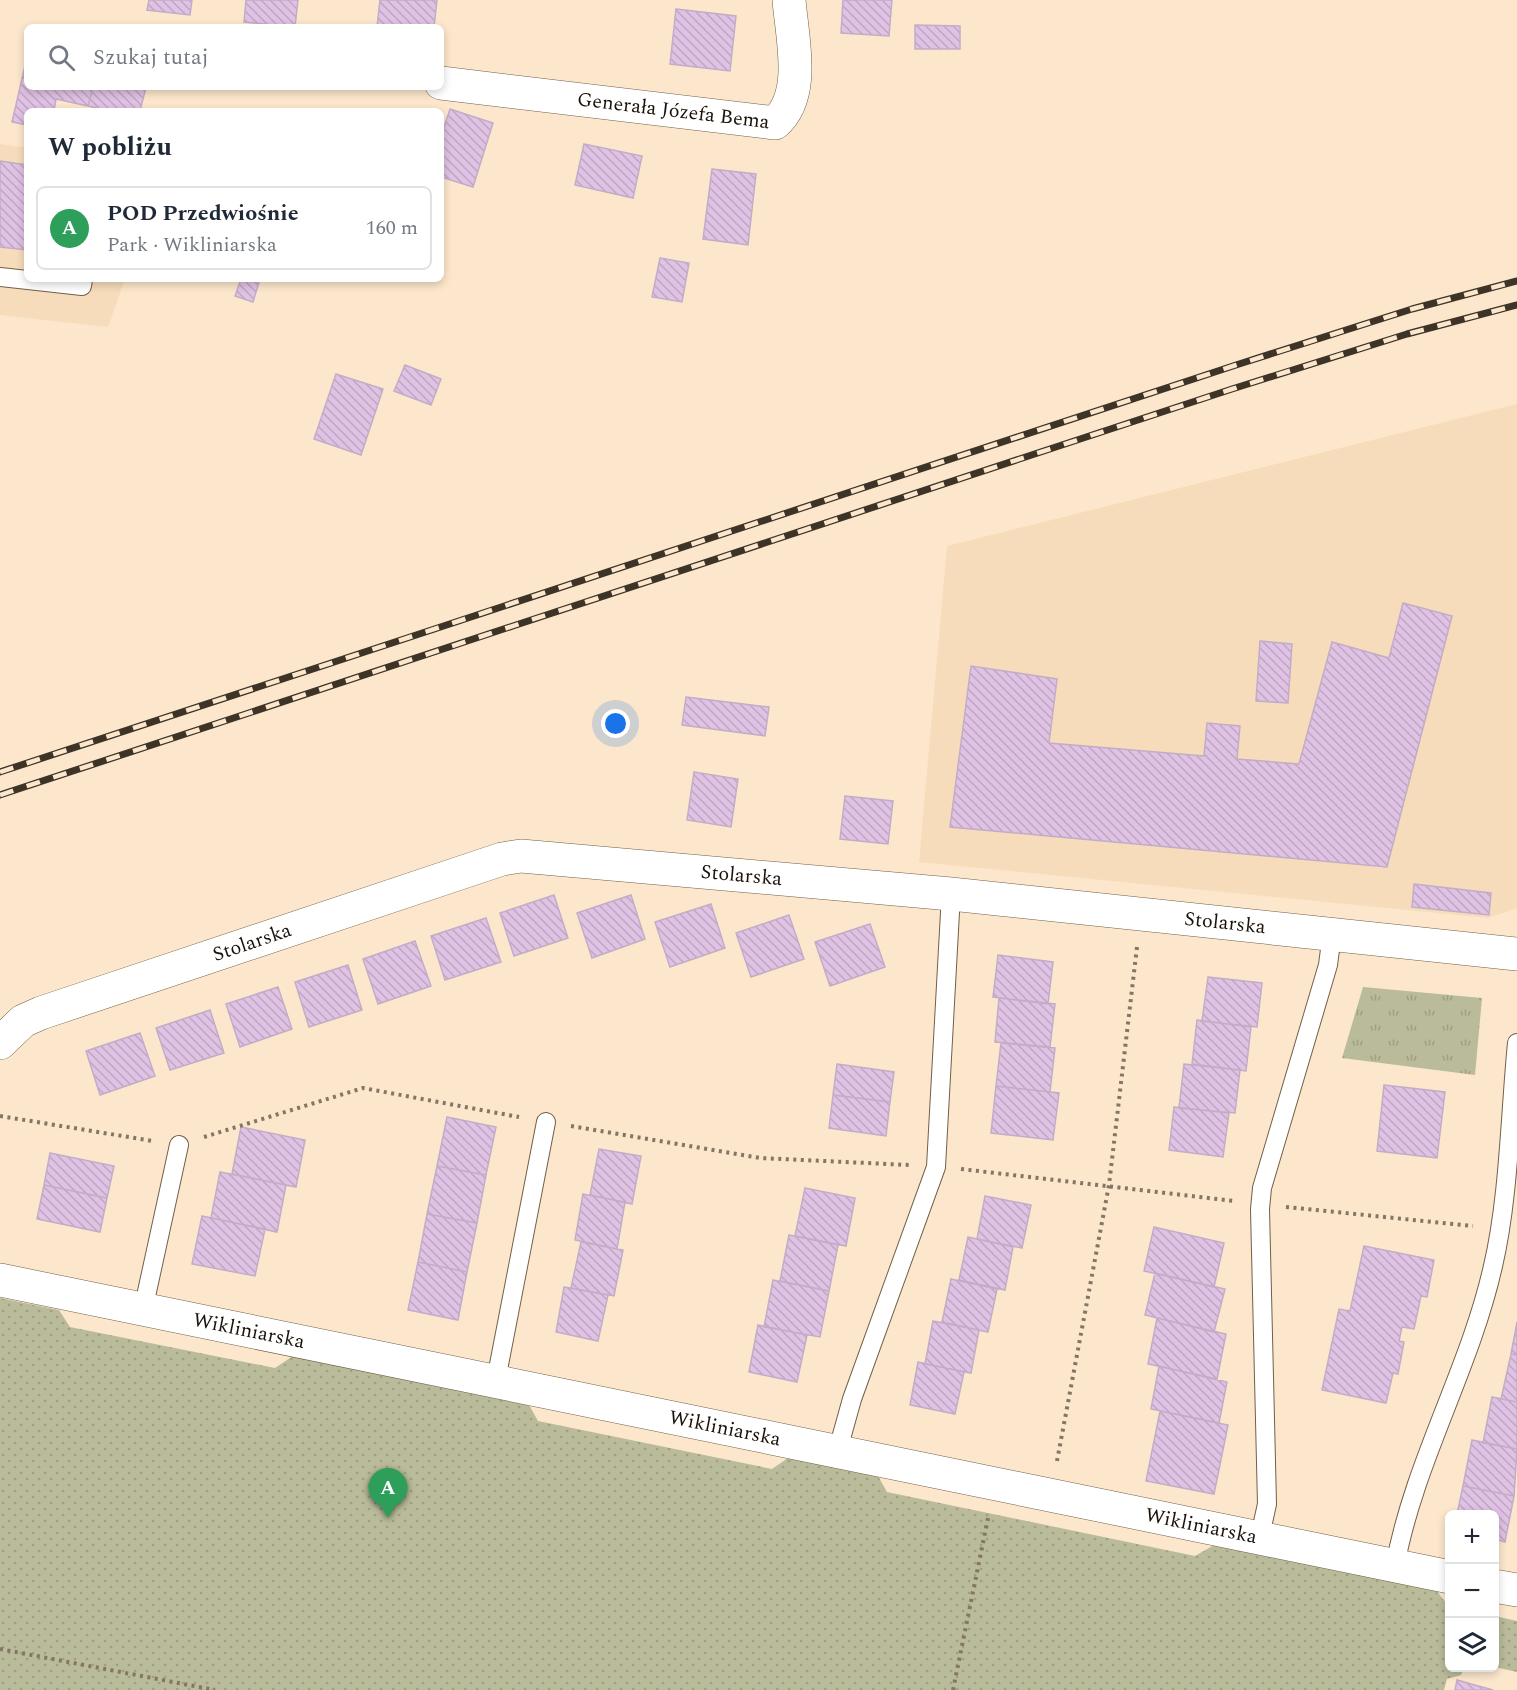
<!DOCTYPE html>
<html lang="pl">
<meta charset="utf-8">
<style>
body{margin:0;font-family:Spectral,serif;background:#f2f2f3;color:#1f2937}
.controls{position:absolute;right:18px;bottom:18px;display:grid;overflow:hidden;border-radius:9px;box-shadow:0 3px 9px #0003}
.controls button{width:54px;height:54px;display:grid;place-items:center;padding:0;border:0;border-bottom:2px solid #e0e1e3;background:#fff;color:#1f2937;font:30px sans-serif}
.you{position:absolute;left:616px;top:724px;width:21px;height:21px;margin:-15px;border:4px solid #fff;border-radius:50%;background:#1a73e8;box-shadow:0 0 0 9px #1a73e833}
.badge{display:grid;place-items:center;width:39px;height:39px;border-radius:50%;background:#b7531d;color:#fff;font-size:20px;font-weight:700}
.pin{position:absolute;translate:-50% -50px;filter:drop-shadow(0 2px 3px #0008)}
.pin::after{content:'';position:absolute;top:32px;width:21px;height:18px;background:inherit;clip-path:polygon(0 0,100% 0,50% 100%)}
.list{margin:0;padding:0;list-style:none}
h2{display:flex;justify-content:space-between;align-items:center;height:78px;margin:0;padding:0 24px;font-size:26px}
h2 small{font-size:20px;font-weight:400;color:#747a83}
.list li{display:grid;grid-template-columns:39px 1fr auto;gap:18px;align-items:center;box-sizing:border-box;height:84px;margin:0 12px 12px;padding:0 12px;border:2px solid #e0e1e3;border-radius:9px}
.list b{display:block;font-size:22px;white-space:nowrap}
.list p{margin:0;font-size:20px;white-space:nowrap;color:#747a83}
.list em{font-size:20px;font-style:normal;color:#747a83}
.icon{flex:none;width:33px;height:33px;fill:none;stroke:currentColor;stroke-width:2;stroke-linecap:round;stroke-linejoin:round}
.map{position:relative;flex:none;width:1517px;height:1690px;overflow:hidden}
.search{position:absolute;background:#fff;box-shadow:0 3px 9px #0003;left:24px;top:24px;width:420px;height:66px;display:flex;align-items:center;gap:15px;box-sizing:border-box;padding:0 21px;border-radius:9px;color:#747a83;font-size:22px}
.panel{position:absolute;background:#fff;box-shadow:0 3px 9px #0003;left:24px;top:108px;width:420px;height:174px;border-radius:9px}
.map>svg:first-child{display:block}
</style>
<div class="map">
<svg width="1517" height="1690" viewBox="0 0 1517 1690">
<defs>
<pattern id="grass-dots" width="8" height="8" patternUnits="userSpaceOnUse" patternTransform="scale(1.5)"><rect width="8" height="8" fill="#b9bb9a"/><path d="M2 2h.1M6 6h.1" fill="none" stroke="#9ea083" stroke-width="1.8" stroke-linecap="round"/></pattern>
<pattern id="park-tufts" width="24" height="20" patternUnits="userSpaceOnUse" patternTransform="scale(1.5)"><rect width="24" height="20" fill="#b9bb9a"/><path d="M3 7l-1-3M5 7V3M7 7l1-3M15 17l-1-3M17 17v-4M19 17l1-3" fill="none" stroke="#9ea083"/></pattern>
<pattern id="building-back-hatch" width="6" height="6" patternUnits="userSpaceOnUse" patternTransform="scale(1.5)"><rect width="6" height="6" fill="#e0c2e4"/><path d="M-1 5l2 2M0 0l6 6M5-1l2 2" fill="none" stroke="#c0a6c2"/></pattern>
</defs>
<rect width="100%" height="100%" fill="#fce7cc"/>
<path fill="#f6dcbb" d="M0,144l27,4v131h98l-17,48 -108,-12z
M1517,404v504l-29,10 -569,-56 28,-316z"/>
<path fill="url(#grass-dots)" d="M0,1298l59,12 11,17 205,41 18,-12 236,49 9,16 234,48 16,-11 90,18 9,16 308,64 19,-11 222,45 13,17 1,61h14l-3,7 -14,4 -3,11h-1444z
M1495,1616l22,5v51l-22,-5z"/>
<path fill="url(#park-tufts)" d="M1363,987l119,11 -7,77 -133,-17z"/>
<path fill="url(#building-back-hatch)" stroke="#c3adc6" stroke-width="1.5" d="M149,0h43l-2,15 -43,-5z
M246,0h52l-3,27 -51,-5z
M380,0h57l-3,27h-57z
M843,0h49l-3,36 -48,-3z
M676,9l60,7 -6,55 -60,-7z
M915,25l45,1v23h-45z
M27,57v30h66l-5,19 -32,-7 -2,12h-27v14l-15,-3z
M93,87h53l-6,24h-31l-21,-5z
M450,109l43,14 -20,64 -32,-10v-41z
M584,144l58,12 -9,42 -58,-13z
M0,161l27,4v85l-27,-3z
M712,169l44,5 -8,71 -45,-6z
M660,258l29,5 -7,39 -30,-5z
M241,279h19l-7,23 -18,-6z
M405,365l36,14 -10,26 -37,-14z
M336,374l47,15 -22,66 -47,-16z
M1403,603l49,13 -65,251 -437,-40 21,-161 86,13 -8,64 155,13 3,-33 33,3 -3,33 62,5 33,-122 57,16z
M1260,641l32,3 -4,59 -32,-2z
M686,697l83,10 -4,29 -83,-11z
M694,772l44,7 -7,48 -44,-7z
M845,796l48,5 -5,43 -48,-5z
M1414,884l77,9 -2,22 -77,-8z
M554,895l14,43 -54,18 -14,-43z
M631,895l14,44 -53,19 -15,-45z
M711,904l14,44 -55,19 -15,-45z
M789,915l15,44 -53,18 -15,-44z
M486,918l15,44 -56,18 -14,-44z
M870,924l15,43 -55,19 -15,-44z
M415,941l16,45 -53,18 -15,-45z
M998,955l55,7 -5,42 -55,-7z
M348,965l14,45 -53,17 -14,-45z
M1208,977l54,6 -5,44 -55,-6z
M278,987l14,42 -52,18 -14,-43z
M999,998l56,6 -5,43 -55,-5z
M210,1010l14,43 -54,17 -14,-42z
M1197,1020l54,7 -5,44 -54,-7z
M140,1033l15,43 -55,19 -14,-44z
M1001,1043l54,5 -5,44 -54,-6z
M837,1064l57,8 -4,30 -57,-7z
M1184,1064l56,6 -5,43 -56,-5z
M1384,1085l61,7 -8,66 -60,-7z
M996,1086l63,7 -6,47 -62,-7z
M833,1095l57,7 -4,34 -57,-8z
M1174,1107l55,6 -6,44 -54,-7z
M447,1117l49,10 -10,48 -49,-9z
M241,1127l64,13 -9,47 -64,-13z
M599,1149l42,7 -9,48 -42,-9z
M50,1153l64,13 -7,32 -63,-13z
M437,1166l49,9 -9,48 -50,-9z
M220,1172l66,13 -9,47 -66,-14z
M44,1185l63,13 -7,34 -63,-13z
M805,1188l50,10 -9,48 -51,-10z
M583,1194l42,8 -8,47 -42,-9z
M985,1196l46,9 -9,43 -45,-9z
M427,1214l50,9 -10,49 -49,-10z
M202,1216l63,13 -10,47 -63,-12z
M1154,1227l70,16 -10,44 -70,-16z
M789,1235l49,10 -9,46 -49,-10z
M968,1237l45,10 -8,43 -46,-10z
M581,1242l42,8 -9,46 -43,-8z
M1364,1246l70,14 -7,37 -6,-1 -7,33 -12,-2 -3,14 5,1 -6,32 -5,-1 -7,30 -64,-13 17,-81 11,2z
M418,1262l49,10 -9,48 -50,-10z
M1155,1273l70,16 -11,43 -69,-17z
M951,1279l46,10 -9,43 -46,-10z
M773,1280l56,11 -9,46 -56,-10z
M564,1287l44,8 -10,46 -42,-9z
M1157,1318l69,16 -9,45 -69,-15z
M933,1321l46,9 -8,43 -46,-9z
M1517,1322v33l-6,-1z
M758,1325l49,10 -10,47 -48,-10z
M1511,1354l6,1v47l-16,-3z
M918,1362l46,10 -9,42 -45,-9z
M1159,1366l68,16 -8,41 -68,-14z
M1492,1397l25,5v47l-34,-6z
M1160,1411l68,14 -14,69 -68,-13z
M1472,1440l45,9 -3,47 -51,-10z
M1463,1486l51,10 -9,46 -11,-3v-25h-37z
M1457,1680l36,10h-38z"/>
<g fill="none" stroke-linecap="round" stroke-linejoin="round">
<defs>
<path id="lane" d="M0,277l82,9 1,-7
M143,1310l36,-165
M496,1380l50,-258
M837,1453l15,-54 84,-232 15,-273
M1260,1536l7,-32 -7,-295 2,-21 66,-223 4,-31
M1395,1566c19,-104 75,-197 98,-300 16,-68 17,-152 24,-223"/>
<g id="street">
<path id="s1" d="M441,83l334,40c32,-28 17,-85 14,-123"/>
<path id="s2" d="M0,1043l23,-22 18,-8 461,-154 19,-3 430,38 566,60"/>
<path id="s3" d="M0,1280l1450,297"/>
<path d="M1494,1586l23,4"/>
</g>
</defs>
<use href="#lane" stroke="#725f48" stroke-width="20"/>
<use href="#street" stroke="#725f48" stroke-width="34"/>
<path stroke="#847664" stroke-width="4" stroke-dasharray="3 4.5" stroke-linecap="butt" d="M0,1116l153,25
M571,1126l189,32 149,7
M204,1137l159,-49 156,29
M961,1169l273,32
M1286,1207l187,19
M1057,1461l52,-276 28,-238
M0,1649l215,41
M953,1690l35,-172"/>
<use href="#lane" stroke="#fff" stroke-width="18"/>
<use href="#street" stroke="#fff" stroke-width="33"/>
<defs>
<path id="rail" d="M0,772l1236,-407 176,-56 105,-28
M0,795l1232,-406 175,-55 110,-29"/>
</defs>
<use href="#rail" stroke="#3d3327" stroke-width="7"/>
<use href="#rail" stroke="#fce7cc" stroke-width="4.5" stroke-dasharray="14" stroke-linecap="butt"/>
</g>
<g text-anchor="middle" dominant-baseline="central" stroke-width="6" stroke-linejoin="round" paint-order="stroke">
<g font-size="20" fill="#1b130a" stroke="#fce7cc">
<text stroke="none"><textPath href="#s1" startOffset="234">Generała Józefa Bema</textPath></text>
<text stroke="none"><textPath href="#s2" startOffset="778">Stolarska</textPath></text>
<text stroke="none"><textPath href="#s2" startOffset="1264">Stolarska</textPath></text>
<text stroke="none"><textPath href="#s2" startOffset="274">Stolarska</textPath></text>
<text stroke="none"><textPath href="#s3" startOffset="254">Wikliniarska</textPath></text>
<text stroke="none"><textPath href="#s3" startOffset="740">Wikliniarska</textPath></text>
<text stroke="none"><textPath href="#s3" startOffset="1226">Wikliniarska</textPath></text>
</g>
</g>
</svg>
<div class="controls">
<button>+</button>
<button>−</button>
<button><svg class="icon" aria-label="layers" viewBox="0 0 24 24"><path d="M12 4l9 5-9 5-9-5zM3 14l9 5 9-5"/></svg></button>
</div>
<div class="you"></div>
<div class="pin badge" style="left:388px;top:1518px;background:#2e9e5b">A</div>
<div class="search"><svg class="icon" aria-label="search" viewBox="0 0 24 24"><circle cx="10" cy="10" r="6"/><path d="M15 15l6 6"/></svg>Szukaj tutaj</div>
<section class="panel">
<h2>W pobliżu<small></small></h2>
<ul class="list">
<li><span class="badge" style="background:#2e9e5b">A</span><div><b>POD Przedwiośnie</b><p>Park · Wikliniarska</p></div><em>160 m</em></li>
</ul>
</section>
</div>
